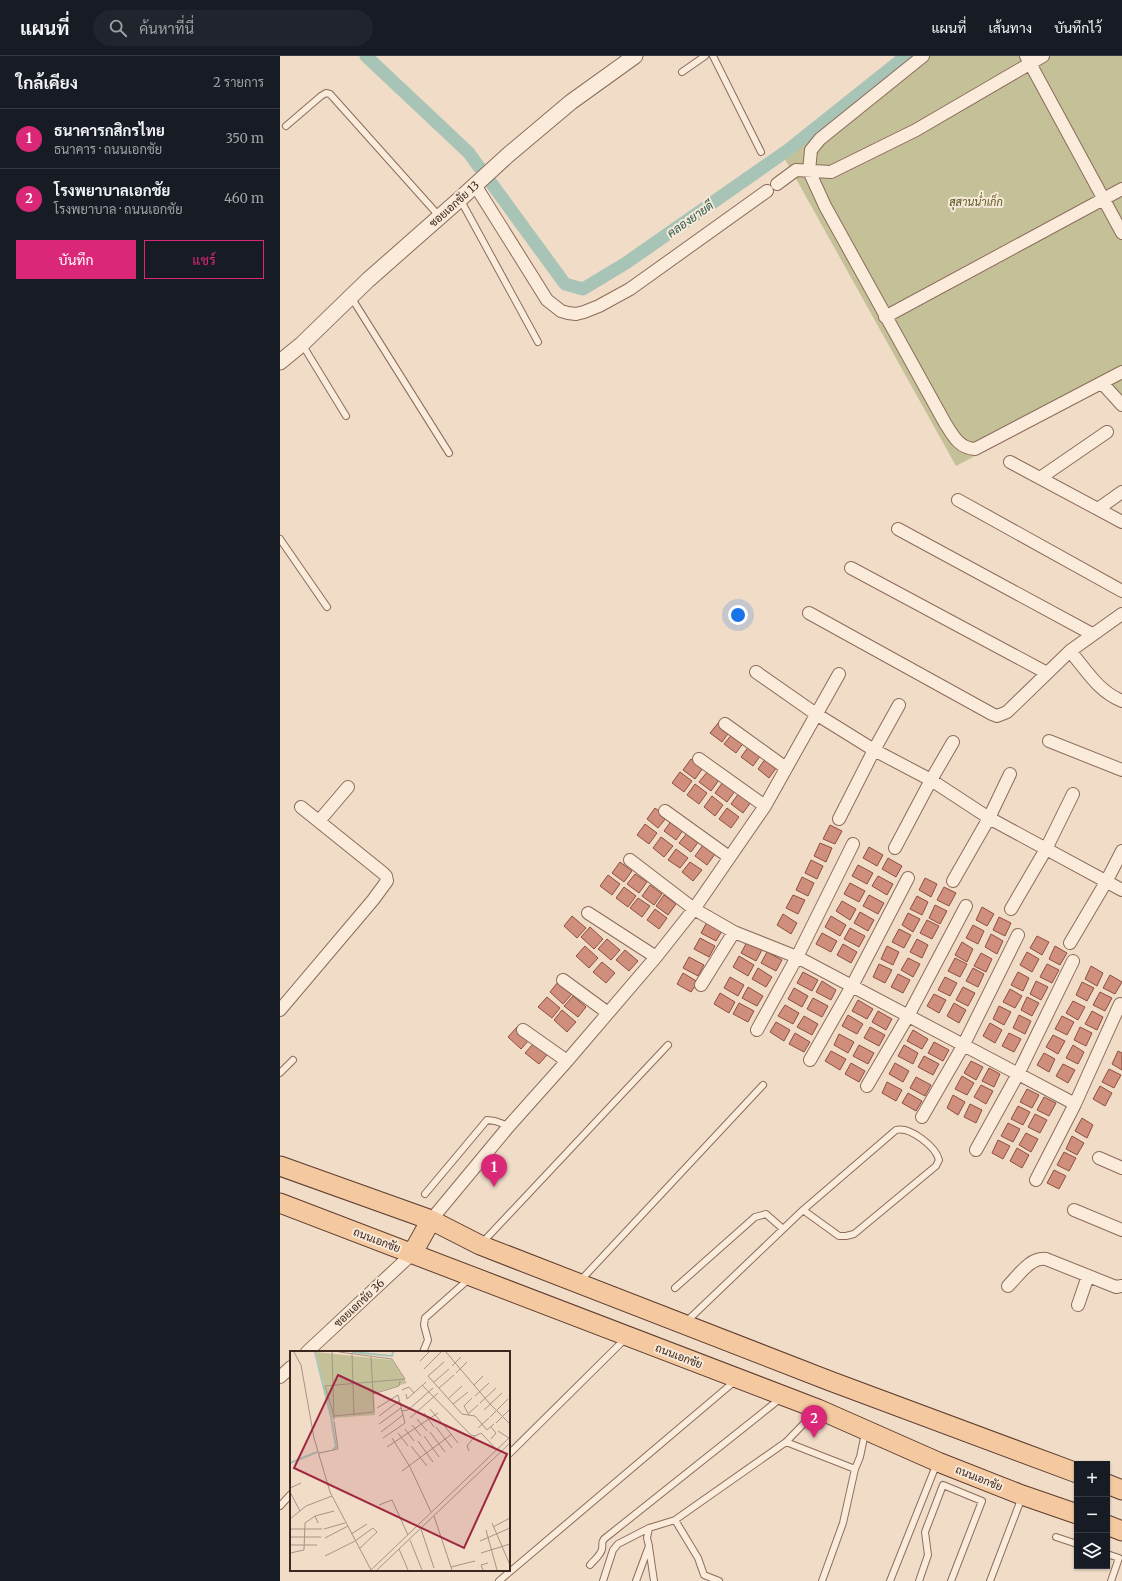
<!DOCTYPE html>
<html lang="th">
<meta charset="utf-8">
<style>
body{margin:0;font-family:Merriweather,Sarabun,serif;background:#20242c;color:#f1f3f6}
.controls{position:absolute;right:12px;bottom:12px;display:grid;overflow:hidden;border-radius:0px;box-shadow:0 1px 3px #0004}
.controls button{width:36px;height:36px;display:grid;place-items:center;padding:0;border:0;border-bottom:1px solid #363941;background:#171b24;color:#f1f3f6;font:20px sans-serif}
.you{position:absolute;left:458px;top:559px;width:14px;height:14px;margin:-10px;border:3px solid #fff;border-radius:50%;background:#1a73e8;box-shadow:0 0 0 6px #1a73e833}
.badge{display:grid;place-items:center;width:26px;height:26px;border-radius:50%;background:#db2777;color:#fff;font-size:13px;font-weight:700}
.pin{position:absolute;translate:-50% -33px;filter:drop-shadow(0 1px 2px #0008)}
.pin::after{content:'';position:absolute;top:21px;width:14px;height:12px;background:inherit;clip-path:polygon(0 0,100% 0,50% 100%)}
.list{margin:0;padding:0;list-style:none}
h2{display:flex;justify-content:space-between;align-items:center;height:52px;margin:0;padding:0 16px;font-size:17px}
h2 small{font-size:13px;font-weight:400;color:#9ea1a6}
.list li{display:grid;grid-template-columns:26px 1fr auto;gap:12px;align-items:center;box-sizing:border-box;height:60px;padding:0 16px;border-top:1px solid #363941}
.list b{display:block;font-size:15px;white-space:nowrap}
.list p{margin:0;font-size:13px;white-space:nowrap;color:#9ea1a6}
.list em{font-size:13px;font-style:normal;color:#9ea1a6}
.actions{display:flex;gap:8px;padding:12px 16px}
.actions a{flex:1;padding:9px 0;border:1px solid #db2777;border-radius:0px;text-align:center;font-size:14px;color:#db2777}
.actions .main{background:#db2777;color:#fff}
.icon{flex:none;width:22px;height:22px;fill:none;stroke:currentColor;stroke-width:2;stroke-linecap:round;stroke-linejoin:round}
.map{position:relative;flex:none;width:842px;height:1525px;overflow:hidden}
header{display:flex;align-items:center;gap:24px;box-sizing:border-box;height:56px;padding:0 20px;background:#171b24;border-bottom:1px solid #363941}
header strong{font-size:19px}
nav{display:flex;gap:22px;margin-inline-start:auto;font-size:14px}
.search{width:280px;height:36px;background:#20242c;display:flex;align-items:center;gap:10px;box-sizing:border-box;padding:0 14px;border-radius:22px;color:#9ea1a6;font-size:15px}
main{display:flex}
aside{flex:1;background:#171b24}
.map>svg:first-child{display:block}
</style>
<header>
<strong>แผนที่</strong>
<div class="search"><svg class="icon" aria-label="search" viewBox="0 0 24 24"><circle cx="10" cy="10" r="6"/><path d="M15 15l6 6"/></svg>ค้นหาที่นี่</div>
<nav><a>แผนที่</a><a>เส้นทาง</a><a>บันทึกไว้</a></nav>
</header>
<main>
<aside>
<h2>ใกล้เคียง<small>2 รายการ</small></h2>
<ul class="list">
<li><span class="badge">1</span><div><b>ธนาคารกสิกรไทย</b><p>ธนาคาร · ถนนเอกชัย</p></div><em>350 m</em></li>
<li><span class="badge">2</span><div><b>โรงพยาบาลเอกชัย</b><p>โรงพยาบาล · ถนนเอกชัย</p></div><em>460 m</em></li>
</ul>
<div class="actions"><a class="main">บันทึก</a><a>แชร์</a></div>
</aside>
<div class="map">
<svg width="842" height="1525" viewBox="0 0 842 1525">
<rect width="100%" height="100%" fill="#f0dcc7"/>
<path fill="#c4c199" d="M636,0h206v345l-14,-15 -152,80 -171,-307z"/>
<g fill="none" stroke-linecap="round" stroke-linejoin="round">
<path stroke="#a8c4b7" stroke-width="13" d="M86,0l103,97 10,14
M212,128l73,100 18,5 43,-26 162,-113 118,-94"/>
</g>
<path fill="#d08e7c" stroke="#8e5040" d="M439,666l11,9 -8,11 -12,-9z
M453,677l11,9 -8,11 -12,-9z
M469,690l12,9 -8,11 -12,-9z
M486,702l11,9 -8,11 -11,-9z
M411,703l12,9 -8,11 -12,-9z
M428,715l11,9 -8,11 -12,-9z
M400,716l12,9 -8,11 -12,-9z
M443,726l12,9 -8,11 -12,-9z
M415,728l12,9 -8,11 -12,-9z
M459,737l12,9 -8,11 -12,-9z
M432,740l11,9 -8,11 -11,-9z
M375,752l12,9 -9,11 -11,-9z
M447,752l12,9 -8,11 -12,-9z
M392,764l12,9 -8,11 -12,-9z
M365,768l12,9 -8,11 -12,-9z
M550,769l12,6 -7,13 -12,-5z
M408,776l11,9 -8,11 -12,-9z
M381,781l12,9 -9,11 -11,-9z
M540,787l12,5 -6,14 -12,-6z
M423,789l12,9 -8,11 -12,-9z
M589,791l14,8 -6,11 -14,-8z
M396,793l12,9 -8,10 -12,-8z
M608,802l14,8 -6,11 -14,-8z
M531,804l12,6 -6,13 -12,-6z
M340,806l12,9 -8,11 -12,-9z
M410,806l12,8 -9,11 -11,-9z
M578,809l15,8 -6,11 -15,-8z
M355,818l12,8 -8,11 -12,-9z
M328,819l12,9 -8,11 -12,-9z
M598,820l15,8 -6,11 -15,-9z
M522,821l12,6 -6,13 -12,-6z
M645,822l12,6 -6,13 -12,-7z
M570,827l15,8 -6,11 -15,-8z
M370,829l12,9 -8,11 -12,-9z
M344,831l12,9 -8,11 -12,-9z
M664,831l12,6 -7,13 -12,-6z
M384,839l12,9 -8,11 -12,-9z
M513,839l12,5 -7,14 -12,-6z
M589,839l15,8 -6,11 -15,-8z
M637,840l11,6 -6,13 -12,-6z
M358,842l12,8 -8,11 -12,-9z
M562,845l14,8 -6,11 -14,-9z
M655,849l12,6 -7,13 -11,-6z
M702,851l12,7 -7,12 -11,-6z
M375,853l12,9 -8,11 -12,-9z
M580,856l14,8 -6,11 -14,-8z
M628,857l12,6 -7,13 -11,-7z
M503,858l14,9 -6,11 -14,-9z
M292,860l14,12 -9,10 -13,-12z
M551,860l15,9 -6,11 -15,-9z
M719,861l12,6 -6,13 -12,-6z
M647,864l12,6 -7,13 -12,-6z
M427,866l15,9 -6,10 -15,-8z
M693,869l11,6 -6,13 -12,-6z
M310,871l13,12 -9,10 -13,-12z
M570,872l15,8 -6,11 -15,-8z
M619,873l12,6 -7,13 -12,-6z
M542,877l15,8 -6,11 -15,-8z
M711,878l12,7 -6,13 -12,-7z
M757,880l12,6 -7,13 -12,-7z
M420,882l15,8 -6,11 -15,-8z
M327,883l13,11 -9,10 -13,-11z
M637,883l11,6 -6,13 -12,-6z
M467,886l15,8 -6,11 -15,-8z
M682,886l11,7 -6,13 -12,-7z
M563,888l14,8 -6,11 -14,-8z
M305,890l13,12 -9,10 -13,-12z
M607,890l12,6 -6,13 -12,-6z
M775,890l12,7 -7,12 -11,-6z
M345,894l13,11 -9,10 -13,-11z
M487,896l15,8 -6,11 -15,-8z
M747,896l12,7 -7,13 -12,-7z
M701,897l11,6 -6,13 -12,-6z
M459,900l15,9 -6,11 -15,-9z
M409,901l15,8 -6,11 -15,-8z
M628,902l12,6 -7,13 -12,-7z
M675,902l12,6 -7,13 -12,-6z
M322,906l13,11 -9,10 -13,-11z
M599,908l13,6 -7,13 -12,-6z
M767,908l12,6 -7,13 -12,-6z
M811,910l12,7 -6,13 -12,-7z
M478,912l14,9 -6,10 -14,-8z
M693,912l11,6 -6,13 -12,-6z
M523,916l15,8 -6,11 -15,-8z
M738,916l11,6 -6,13 -12,-6z
M403,917l15,9 -7,10 -14,-8z
M618,918l12,6 -7,13 -12,-6z
M830,919l12,7 -7,12 -12,-6z
M450,921l14,8 -6,11 -14,-8z
M665,921l12,6 -7,13 -12,-6z
M542,925l14,9 -5,10 -15,-8z
M756,925l12,6 -7,13 -11,-6z
M278,926l14,12 -9,10 -13,-12z
M802,926l12,6 -7,13 -11,-6z
M468,931l15,9 -6,10 -15,-8z
M683,931l12,6 -7,13 -12,-6z
M514,932l14,8 -6,11 -14,-8z
M730,933l12,7 -7,12 -12,-6z
M820,936l12,6 -7,13 -12,-6z
M440,937l15,9 -6,11 -15,-9z
M654,938l12,6 -7,13 -12,-7z
M293,940l13,11 -8,10 -14,-11z
M267,941l13,11 -8,10 -14,-11z
M747,941l12,6 -7,13 -11,-6z
M533,942l15,8 -6,11 -15,-8z
M578,944l15,9 -6,10 -15,-8z
M793,945l12,6 -7,13 -12,-7z
M459,947l15,8 -6,11 -15,-8z
M674,947l12,7 -7,13 -12,-7z
M505,949l14,8 -6,11 -15,-8z
M719,950l12,6 -7,13 -11,-6z
M282,954l14,12 -9,10 -13,-12z
M598,955l14,8 -6,11 -14,-8z
M812,955l11,6 -6,13 -12,-6z
M568,959l15,9 -6,10 -15,-8z
M739,959l12,6 -6,13 -12,-6z
M524,960l14,8 -6,11 -15,-8z
M782,960l12,6 -7,13 -12,-6z
M496,966l14,8 -6,11 -14,-9z
M710,967l12,7 -7,13 -12,-7z
M237,971l13,12 -9,10 -13,-12z
M590,971l15,8 -6,11 -15,-8z
M800,971l12,6 -6,13 -12,-6z
M633,974l15,9 -6,10 -15,-8z
M515,977l15,9 -6,10 -15,-8z
M729,977l12,6 -7,13 -12,-6z
M559,978l15,8 -6,11 -14,-8z
M773,979l12,6 -7,13 -12,-7z
M654,986l15,8 -6,11 -15,-8z
M254,987l13,12 -8,9 -14,-11z
M579,989l15,8 -6,11 -15,-8z
M624,989l14,8 -5,11 -15,-8z
M793,989l11,7 -6,12 -12,-6z
M551,995l15,8 -6,11 -15,-9z
M838,995l4,2v17l-10,-6z
M764,997l11,6 -6,13 -12,-7z
M644,1000l15,8 -6,11 -15,-8z
M691,1005l12,6 -7,13 -12,-7z
M571,1007l14,8 -6,11 -14,-8z
M615,1007l14,8 -6,11 -14,-8z
M783,1008l12,6 -7,13 -12,-7z
M709,1012l11,6 -6,13 -12,-6z
M829,1013l12,6 -7,13 -12,-6z
M682,1020l12,7 -7,12 -12,-6z
M636,1021l15,8 -6,11 -15,-8z
M607,1026l15,8 -6,11 -14,-8z
M701,1029l12,6 -7,13 -12,-7z
M820,1030l12,7 -7,13 -12,-7z
M747,1033l12,6 -7,13 -12,-6z
M628,1037l14,8 -6,10 -14,-8z
M673,1039l12,7 -7,13 -11,-7z
M764,1041l12,6 -7,13 -12,-6z
M690,1048l12,6 -6,13 -12,-6z
M738,1050l12,6 -7,13 -12,-6z
M755,1058l12,6 -7,13 -12,-6z
M802,1062l11,7 -6,13 -12,-7z
M728,1067l12,6 -7,13 -12,-6z
M746,1077l12,6 -7,13 -12,-7z
M792,1080l12,7 -7,12 -11,-6z
M718,1084l12,6 -7,13 -11,-6z
M737,1092l12,7 -7,13 -12,-7z
M784,1096l12,6 -7,13 -12,-6z
M774,1114l12,6 -7,13 -12,-6z"/>
<g fill="none" stroke-linecap="round" stroke-linejoin="round">
<defs>
<path id="service" d="M433,0l48,96
M402,16l23,-16
M6,70l35,-30 5,-3 4,1 110,123
M180,143l78,143
M71,241l98,156
M22,288l44,72
M0,483l47,68
M0,1017l13,-13
M145,1138l62,-74 8,1 14,5
M202,1187l186,-198
M300,1225l183,-196
M395,1232l80,-71 11,-3 17,15
M406,1266l117,-112 36,26h7l8,-2 82,-68 3,-6c-3,-13 -29,-34 -43,-30l-93,80
M143,1296l5,-12 -4,-15 1,-7 45,-40
M506,1386l69,27 5,-12 5,-24
M229,1398l117,-116
M0,1450l11,-12
M395,1464l23,38 6,17 15,6
M776,1481l21,7
M369,1491l5,34
M827,1498l12,4 -8,23
M310,1509c4,-5 11,-10 12,-16 1,-5 -1,-6 2,-10l177,-141
M219,1525l236,-200
M323,1525l10,-31 5,-6 31,-16
M356,1525l13,-35 -2,-8 2,-10 26,-8 111,-78 31,-32
M542,1525l21,-58 12,-54
M610,1525l47,-118
M639,1525l9,-26 -3,-23 18,-47 39,16 -31,80
M710,1525l32,-84"/>
<path id="minor" d="M643,0l-103,83 -9,11 -2,21 16,35 120,217c8,13 14,25 30,26l147,-77
M746,0l96,177
M497,128l19,-14 35,2 85,-42 127,-74
M195,129l72,115 14,11 7,2 8,1 8,-2 15,-6 31,-17 137,-98
M605,261l237,-128
M822,327l20,22
M730,406l112,60
M760,422l67,-46
M678,444l164,91
M818,453l24,-17
M618,473l194,105
M571,512l196,105
M529,557l183,101 5,2 10,-4 63,-61 52,-37
M790,595c17,20 28,40 52,50
M476,616l60,42 58,36 57,30 58,38 133,72
M445,668l61,44
M769,685l73,29
M419,703l66,47
M385,755l64,46
M559,763l35,-69 25,-45
M39,765l29,-34
M615,792l36,-68 22,-38
M350,804l64,49 40,23 63,25 278,147
M673,825l36,-63 21,-44
M731,853l35,-60 27,-55
M308,857l68,44
M790,887l36,-61 16,-31
M283,924l45,33
M421,929l33,-53
M0,954l93,-110 14,-19 -1,-5 -3,-3 -82,-66
M243,974l44,31
M477,974l40,-73 56,-113
M530,1004l42,-74 56,-108
M587,1030l41,-70 58,-110
M642,1061l41,-71 55,-111
M696,1094l42,-76 55,-113
M819,1102l23,10
M756,1124l39,-76 45,-100
M794,1154l48,20
M151,1164l78,-94 58,-65 89,-104 38,-48 71,-103 74,-132
M728,1230c11,-11 22,-29 38,-27l70,28 6,-1
M798,1249l10,-29
M27,1296l105,-98
M0,1321l11,-10"/>
<path id="tertiary" d="M0,306l22,-18 66,-64 92,-81 48,-44 63,-53 64,-46"/>
<path id="primary" d="M0,1110l151,54 49,25 350,136 247,92
M0,1147l538,206 120,53 84,33 55,19
M132,1198l19,-34
M827,1428l15,6
M827,1469l15,6"/>
</defs>
<use href="#service" stroke="#8d6c5b" stroke-width="8"/>
<use href="#minor" stroke="#8d6c5b" stroke-width="14"/>
<use href="#tertiary" stroke="#8d6c5b" stroke-width="17"/>
<use href="#primary" stroke="#5b3b2f" stroke-width="21"/>
<use href="#service" stroke="#faebdb" stroke-width="6"/>
<use href="#minor" stroke="#faebdb" stroke-width="12"/>
<use href="#tertiary" stroke="#faebdb" stroke-width="15"/>
<use href="#primary" stroke="#f4c99f" stroke-width="19"/>
</g>
<g text-anchor="middle" dominant-baseline="central" stroke-width="4" stroke-linejoin="round" paint-order="stroke">
<g font-size="11" font-style="italic" fill="#575a25" stroke="#f7e8d7">
<text x="696" y="146">สุสานน่ำเก็ก</text>
</g>
<g font-size="11" fill="#3d281f" stroke="#f7e8d7">
<text transform="translate(174 148) rotate(-42)">ซอยเอกชัย 13</text>
<text transform="translate(97 1184) rotate(21)">ถนนเอกชัย</text>
<text transform="translate(79 1247) rotate(-43)">ซอยเอกชัย 36</text>
<text transform="translate(399 1300) rotate(21)">ถนนเอกชัย</text>
<text transform="translate(699 1422) rotate(22)">ถนนเอกชัย</text>
</g>
<g font-size="12" font-style="italic" fill="#2e5d51" stroke="#f7e8d7">
<text transform="translate(410 163) rotate(-35)">คลองยายดี</text>
</g>
</g>
<g transform="translate(10 1295)">
<rect width="220" height="220" fill="#f0dcc7"/>
<path d="M26,1l76,8 15,23 -33,10 1,22 -43,3z" fill="#c4c199"/>
<path fill="none" stroke="#a8c4b7" stroke-width="2" d="M25,1l16,65 5,30 -3,2M62,1l40,4 1,-4M0,112l27,-11"/>
<path fill="none" stroke="#a89484" stroke-width="1" d="M4,1l7,13 13,73 16,54 41,78M42,1l2,68M156,1l44,52 20,20M62,3l2,61M130,10l9,-9M154,11l-16,14 34,38 13,2 12,14 7,-6M162,15l9,-9M134,18l17,-17M166,22l11,-11M144,31l15,-13M132,34l49,50 4,1 6,-3 16,17M184,34l9,-9M149,37l15,-13M112,39l7,-3 5,6M83,43l26,-8 1,-5M116,43l1,5 19,-17M185,45l14,-13M158,48l14,-13M190,52l16,-15M163,53l15,-12M87,57l21,-13 7,28 -22,15M140,58l11,13M194,59l18,-17M111,60l7,-1 25,-22M134,62l10,14M179,62l9,-8M179,64l-5,-9 8,-8M44,65l-9,-30 80,-7 -13,-20 -53,-7M44,65l40,-4 -3,-55M89,65l20,-15M200,66l18,-18M120,67l28,-25M127,68l10,12M206,72l14,-14M89,73l22,-16M153,73l15,19M122,74l9,11M146,76l16,21M188,77l11,-10M115,78l9,12M208,80l11,7M91,81l22,-17M140,81l15,20M108,82l10,13M134,85l15,21M102,87l18,29 21,45M201,88l5,-6 -5,-6M128,90l15,21M121,95l16,20M97,96l51,-34M179,100l-2,-5 8,-10M29,102l19,-4 -4,-28M112,120l50,-37M0,137l11,-5M0,141l10,19M89,154l13,-5 16,35M144,165l18,54M0,168l16,-13 26,-10M28,172l-3,-7 19,-5M202,172l18,42M203,176l17,-9M0,178h32M34,178l21,-6M131,178l13,39M196,179l11,40M61,183l16,-10M1,186h30M35,187l23,-12M120,189l12,30M65,190l18,-13 4,4 -18,17M190,190l30,-13M0,194h27M109,198l9,21M0,202l14,-3 1,-27 10,-7M191,202l29,-9M35,205l30,-15M161,216l24,-6M81,219l139,-133M87,219l133,-127M193,219l-2,-5 7,-2"/>
<path fill="#9f2840" fill-opacity="0.15" stroke="#9f2840" stroke-width="2" d="M48,24l169,79 -43,94 -170,-80z"/>
<rect width="220" height="220" fill="none" stroke="#3d281f" stroke-width="2"/>
</g>
</svg>
<div class="controls">
<button>+</button>
<button>−</button>
<button><svg class="icon" aria-label="layers" viewBox="0 0 24 24"><path d="M12 4l9 5-9 5-9-5zM3 14l9 5 9-5"/></svg></button>
</div>
<div class="you"></div>
<div class="pin badge" style="left:214px;top:1131px">1</div>
<div class="pin badge" style="left:534px;top:1382px">2</div>
</div>
</main>
